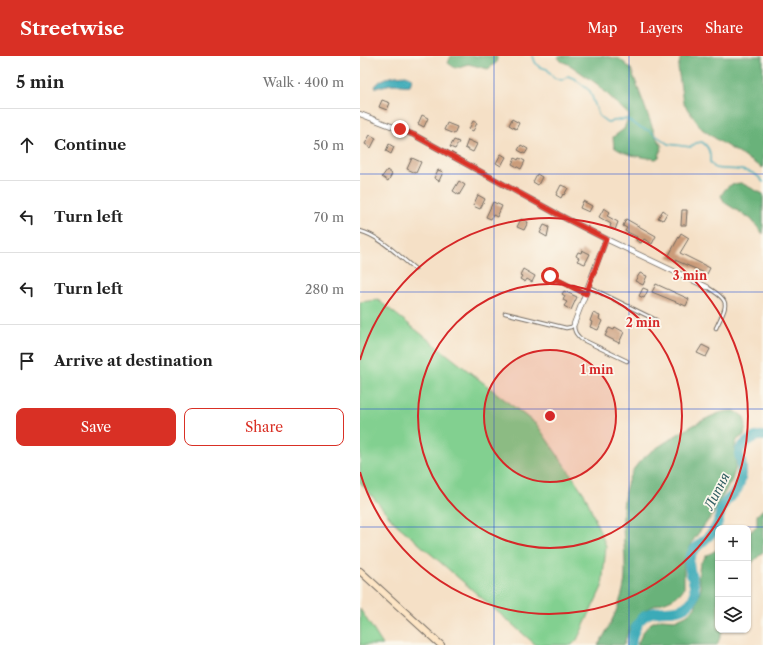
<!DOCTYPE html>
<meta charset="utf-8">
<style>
body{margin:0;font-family:"Libre Caslon Text",serif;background:#f6f6f6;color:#222}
.controls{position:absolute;right:12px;bottom:12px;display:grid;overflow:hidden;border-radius:8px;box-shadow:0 1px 3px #0004}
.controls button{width:36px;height:36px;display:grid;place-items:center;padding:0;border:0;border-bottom:1px solid #e0e0e0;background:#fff;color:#222;font:20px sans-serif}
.stop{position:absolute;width:12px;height:12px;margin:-9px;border:3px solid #d93025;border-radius:50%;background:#fff}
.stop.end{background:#d93025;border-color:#fff;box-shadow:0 1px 4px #0008}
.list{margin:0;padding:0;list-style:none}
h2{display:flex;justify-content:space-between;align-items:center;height:52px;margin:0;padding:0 16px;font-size:17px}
h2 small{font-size:13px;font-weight:400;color:#767676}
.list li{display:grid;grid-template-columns:26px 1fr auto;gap:12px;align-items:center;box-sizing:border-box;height:72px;padding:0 16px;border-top:1px solid #e0e0e0}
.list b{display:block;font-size:15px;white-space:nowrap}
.list em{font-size:13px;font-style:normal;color:#767676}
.actions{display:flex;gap:8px;padding:12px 16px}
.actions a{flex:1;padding:9px 0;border:1px solid #d93025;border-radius:8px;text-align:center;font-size:14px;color:#d93025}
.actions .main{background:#d93025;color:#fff}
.icon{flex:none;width:22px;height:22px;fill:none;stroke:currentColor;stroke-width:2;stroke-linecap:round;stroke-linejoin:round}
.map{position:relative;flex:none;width:403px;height:589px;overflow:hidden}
header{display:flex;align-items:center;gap:24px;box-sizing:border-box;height:56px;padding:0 20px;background:#d93025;color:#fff}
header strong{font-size:19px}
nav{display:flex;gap:22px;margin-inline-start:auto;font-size:14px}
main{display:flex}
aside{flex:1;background:#fff}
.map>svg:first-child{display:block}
</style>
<header>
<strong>Streetwise</strong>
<nav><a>Map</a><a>Layers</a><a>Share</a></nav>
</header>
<main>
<aside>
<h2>5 min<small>Walk · 400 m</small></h2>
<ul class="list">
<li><svg class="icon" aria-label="ahead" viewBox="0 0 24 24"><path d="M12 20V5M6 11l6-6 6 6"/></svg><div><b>Continue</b></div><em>50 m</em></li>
<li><svg class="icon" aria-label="left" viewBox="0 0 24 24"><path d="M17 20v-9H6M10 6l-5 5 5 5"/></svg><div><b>Turn left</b></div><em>70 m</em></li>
<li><svg class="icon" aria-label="left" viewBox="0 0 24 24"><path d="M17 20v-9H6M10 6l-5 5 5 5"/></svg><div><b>Turn left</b></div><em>280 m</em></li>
<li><svg class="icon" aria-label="arrive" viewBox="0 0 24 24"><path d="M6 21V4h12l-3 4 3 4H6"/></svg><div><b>Arrive at destination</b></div></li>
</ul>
<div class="actions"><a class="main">Save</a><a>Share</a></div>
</aside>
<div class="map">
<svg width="403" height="589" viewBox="0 0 403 589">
<rect width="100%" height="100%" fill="#fbf7ec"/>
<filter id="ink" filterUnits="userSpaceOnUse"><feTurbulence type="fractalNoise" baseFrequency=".025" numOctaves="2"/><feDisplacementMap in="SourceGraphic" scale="8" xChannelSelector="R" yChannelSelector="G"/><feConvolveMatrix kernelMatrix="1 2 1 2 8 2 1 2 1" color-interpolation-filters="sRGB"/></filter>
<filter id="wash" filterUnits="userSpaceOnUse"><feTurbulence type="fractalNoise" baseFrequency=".012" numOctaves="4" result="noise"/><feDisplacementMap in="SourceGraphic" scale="16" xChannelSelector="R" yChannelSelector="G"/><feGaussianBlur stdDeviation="0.9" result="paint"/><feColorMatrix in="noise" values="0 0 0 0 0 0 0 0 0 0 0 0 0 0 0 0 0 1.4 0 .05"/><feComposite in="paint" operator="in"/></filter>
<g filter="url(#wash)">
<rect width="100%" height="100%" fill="#f5e0c6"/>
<path fill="#82d090" stroke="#567e5e" d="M18,244l159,125 48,70 21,51 -4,41 -25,53 -5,5h-36l-141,-122 -35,-41v-180z
M0,553l23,36h-23z"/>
<path fill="#69b27a" stroke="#4a6e52" d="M91,0h45l1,2 -1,5 -8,6 -20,-5 -13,4 -7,-5z
M199,0h44l17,3 11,10 25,68 6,9 -3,11 -3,2c-14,-2 -30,-3 -42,-12l-1,-10 11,-8 5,-14 -32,-31 -27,-19 -9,-4 -3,-4z
M321,0h82v112l-41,-25 -20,-14 -19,-26 -5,-35z
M381,127l22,11v40l-12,-15 -26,-16 -4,-7c5,-10 9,-12 20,-13z
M375,355l9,6 2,9 -2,9 -7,5 -2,8 1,19 -4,13 -13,22 -6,12 -19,25 -10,22v27c-8,14 -24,14 -37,21 -12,8 -20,22 -23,36h-26c12,-17 27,-50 27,-70 1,-31 -8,-70 5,-99 8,-19 29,-29 45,-40 9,-6 38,-22 48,-24 4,-1 8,-1 12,-1z
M403,453v43l-15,15v-33l9,-8v-11z
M358,493v81h5l-6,15h-80l6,-13 8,-9 10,-4 14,1 11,-5 9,-7 6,-20 -3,-11 2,-13 6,-8z"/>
<path fill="#3aaab8" stroke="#326a72" d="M46,19l5,2 1,3 -2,5c-5,1 -9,0 -14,-1 -7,0 -13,2 -20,4l-1,-2c8,-10 20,-10 31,-11z"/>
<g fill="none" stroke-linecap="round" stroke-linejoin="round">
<path stroke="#3aaab8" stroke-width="1.5" d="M173,0l2,6 4,5 8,2 7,9 8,2 6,-4 7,3 15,12 9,25 8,6 19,-3 13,8 11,4 18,13 23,3 5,-4 6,-1c8,5 9,12 8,20l5,6c16,3 38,-2 48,14"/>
<path stroke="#3aaab8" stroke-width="10" d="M271,589c2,-14 8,-32 25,-33 13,-2 24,1 34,-9 11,-12 -1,-27 -1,-41 1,-16 21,-22 27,-35 4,-7 3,-16 8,-23 4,-6 12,-10 15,-18 3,-8 4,-15 2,-24 0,-2 -2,-6 -2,-8 -1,-8 17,-20 24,-18"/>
</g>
<g id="blocks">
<path fill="#ca9b79" d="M22,44l8,3 -3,7 -8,-3z
M62,59l6,3 -4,9 -6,-3z
M152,63l7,4 -3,6 -7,-4z
M113,65l4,2 -4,8 -4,-2z
M87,67l10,4 -3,7 -10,-4z
M10,79l6,3 -5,10 -6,-4z
M94,84l5,2 -4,7 -5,-2z
M108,84l9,4 -4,8 -8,-4z
M29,88l5,3 -3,7 -5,-3z
M161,89l7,4 -3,5 -7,-4z
M141,98l5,3 -5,9 -5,-3z
M52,102l9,4 -5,11 -9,-4z
M155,102l3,2 1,-2 6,3 -4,8 -9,-5z
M27,114l5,4 -4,7 -6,-4z
M78,114l5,2 -4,9 -5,-3z
M177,118l5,3 -4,8 -5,-3z
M99,125l6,4 -6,10 -6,-4z
M201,129l7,3 -4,7 -1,-1 -2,4 -5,-3z
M118,139l7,4 -5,10 -7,-3z
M223,145l9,5 -3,6 -9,-4z
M133,146l9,4 -5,11 -4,-2 -2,4 -5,-2z
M244,152l6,4 -3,4 11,6 -3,8 -5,-3 1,-3 -12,-7z
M303,154l4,3 -4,7 -5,-2z
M322,154h5l-1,15h-5z
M161,163l7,3 -4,8 -7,-3z
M266,163l30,17 -4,8 -8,-5 -3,4 -5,-3 1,-3 -12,-6 2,-3 -4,-2z
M184,169l5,2 -2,10 -7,-4z
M321,177l8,5 -9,15 30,15 -3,6 -39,-17z
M222,194l8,4 -5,10 -8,-3 2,-3 -3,-2 2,-4 3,1z
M163,213l12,7 -3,6 -5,-3 -2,3 -5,-3 2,-3 -2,-1z
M280,217l7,3 -4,9 -8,-4z
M296,228l33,15 -3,7 -34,-14z
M283,232l5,2 -4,8 -5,-2z
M204,235l13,6 -6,13 -7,-4 3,-4 -4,-2 2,-4 -3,-2z
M233,257l7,3 -1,3 3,2 -4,9 -8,-3 2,-5 -2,-1z
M255,271l9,5 -5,11 -14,-7 4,-8 5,2z
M342,289l8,4 -4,8 -9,-4z"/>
</g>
</g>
<g filter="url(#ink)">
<use href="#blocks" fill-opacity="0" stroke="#726a61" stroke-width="1"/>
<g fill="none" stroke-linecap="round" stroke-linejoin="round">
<defs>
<path id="lane" d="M0,175c20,5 40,26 55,38
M190,220l36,18
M229,231l67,33
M347,231c25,15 20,17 9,41
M145,257l61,15 5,-1 3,-2
M214,269c0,7 2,9 7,14l46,22"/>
<path id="street" d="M0,58l54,21 145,80 47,24 101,48
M214,268l32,-85"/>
<path id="secondary" d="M0,515l81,74"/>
</defs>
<use href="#lane" stroke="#726a61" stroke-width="4.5"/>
<use href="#street" stroke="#726a61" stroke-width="6"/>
<use href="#secondary" stroke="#726a61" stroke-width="8"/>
<use href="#lane" stroke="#fff" stroke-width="2.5"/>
<use href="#street" stroke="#fff" stroke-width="4.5"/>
<use href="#secondary" stroke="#fde5c5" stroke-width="6"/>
</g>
</g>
<g fill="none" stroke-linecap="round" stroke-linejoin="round" filter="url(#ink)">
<path stroke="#d93025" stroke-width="5" d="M40,73l14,6 145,80 47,24 -20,55 -36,-18"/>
</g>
<path fill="none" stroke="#1d4ed8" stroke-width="1" stroke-opacity="0.55" d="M134,0v589M269,0v589M0,118h403M0,236h403M0,353h403M0,471h403"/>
<circle cx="190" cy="360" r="66" fill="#d62828" fill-opacity=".12"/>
<g fill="none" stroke="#d62828" stroke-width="2">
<circle cx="190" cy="360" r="66"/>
<circle cx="190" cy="360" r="132"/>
<path d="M0 304A198 198 0 1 1 0 416"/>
</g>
<g text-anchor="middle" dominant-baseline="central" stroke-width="3.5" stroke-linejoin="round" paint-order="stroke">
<g font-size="15" font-style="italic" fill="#315e63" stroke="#fbf7ec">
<text transform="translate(356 435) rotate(-63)">Липня</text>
</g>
</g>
<circle cx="190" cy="360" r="6" fill="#d62828" stroke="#fbf7ec" stroke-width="2"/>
<g font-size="12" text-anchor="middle" font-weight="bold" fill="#d62828" stroke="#fbf7ec" stroke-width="3.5" stroke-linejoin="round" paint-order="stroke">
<text x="330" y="224">3 min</text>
<text x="283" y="271">2 min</text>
<text x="237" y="318">1 min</text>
</g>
</svg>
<div class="controls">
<button>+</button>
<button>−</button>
<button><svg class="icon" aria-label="layers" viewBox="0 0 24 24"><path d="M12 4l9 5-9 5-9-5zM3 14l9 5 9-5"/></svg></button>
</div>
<div class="stop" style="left:190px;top:220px"></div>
<div class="stop end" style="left:40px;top:73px"></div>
</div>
</main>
